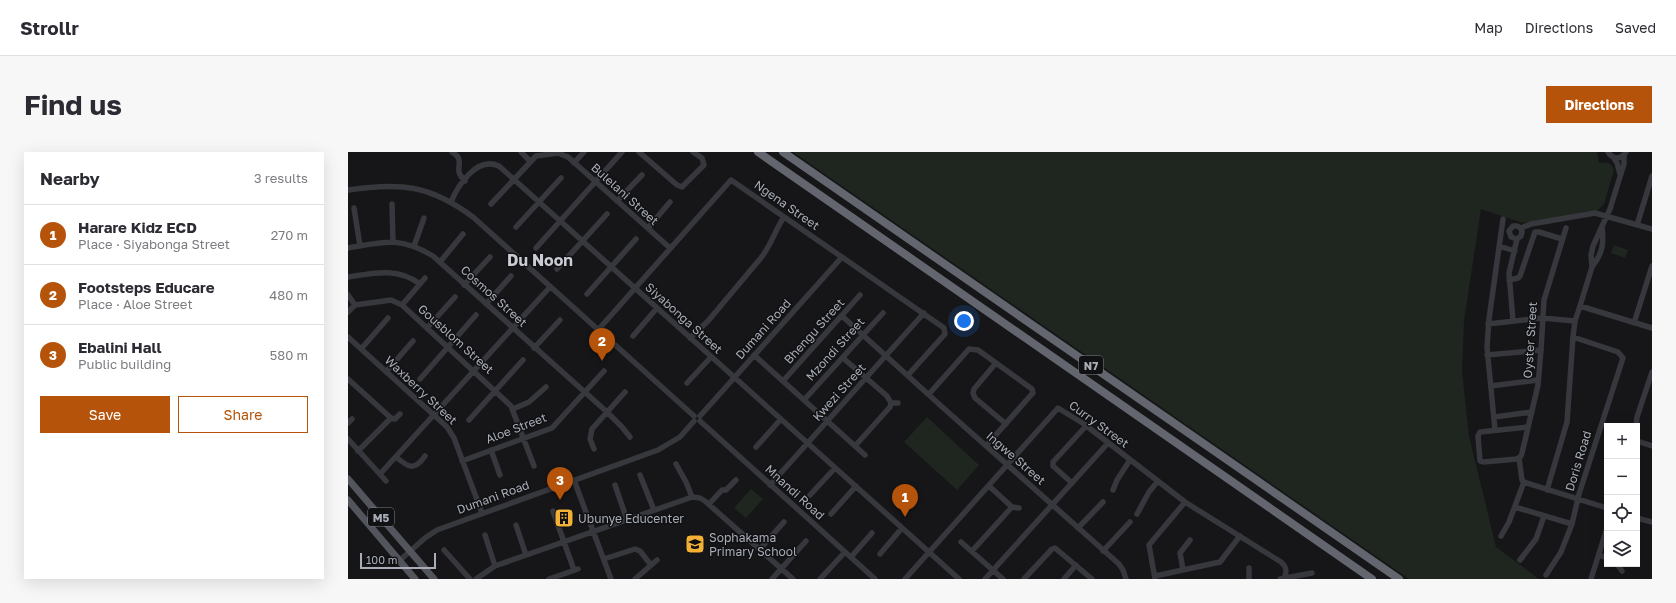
<!DOCTYPE html>
<meta charset="utf-8">
<style>
body{margin:0;font-family:"Golos Text",sans-serif;background:#f7f7f7;color:#2b2b33}
.controls{position:absolute;right:12px;bottom:12px;display:grid;overflow:hidden;border-radius:0px;box-shadow:0 4px 16px #0002}
.controls button{width:36px;height:36px;display:grid;place-items:center;padding:0;border:0;border-bottom:1px solid #e1e1e2;background:#fff;color:#2b2b33;font:20px sans-serif}
.scale{position:absolute;left:12px;bottom:10px;width:76px;box-sizing:border-box;padding-left:4px;border:2px solid #a8adb8;border-top:0;font-size:11px;line-height:14px;white-space:nowrap;color:#a8adb8;-webkit-text-stroke:3px #111113;paint-order:stroke}
.you{position:absolute;left:616px;top:169px;width:14px;height:14px;margin:-10px;border:3px solid #fff;border-radius:50%;background:#1a73e8;box-shadow:0 0 0 6px #1a73e833}
.badge{display:grid;place-items:center;width:26px;height:26px;border-radius:50%;background:#b45309;color:#fff;font-size:13px;font-weight:700}
.pin{position:absolute;translate:-50% -33px;filter:drop-shadow(0 1px 2px #0008)}
.pin::after{content:'';position:absolute;top:21px;width:14px;height:12px;background:inherit;clip-path:polygon(0 0,100% 0,50% 100%)}
.list{margin:0;padding:0;list-style:none}
h2{display:flex;justify-content:space-between;align-items:center;height:52px;margin:0;padding:0 16px;font-size:17px}
h2 small{font-size:13px;font-weight:400;color:#7c7c81}
.list li{display:grid;grid-template-columns:26px 1fr auto;gap:12px;align-items:center;box-sizing:border-box;height:60px;padding:0 16px;border-top:1px solid #e1e1e2}
.list b{display:block;font-size:15px;white-space:nowrap}
.list p{margin:0;font-size:13px;white-space:nowrap;color:#7c7c81}
.list em{font-size:13px;font-style:normal;color:#7c7c81}
.actions{display:flex;gap:8px;padding:12px 16px}
.actions a{flex:1;padding:9px 0;border:1px solid #b45309;border-radius:0px;text-align:center;font-size:14px;color:#b45309}
.actions .main{background:#b45309;color:#fff}
.icon{flex:none;width:22px;height:22px;fill:none;stroke:currentColor;stroke-width:2;stroke-linecap:round;stroke-linejoin:round}
.map{position:relative;flex:none;width:1304px;height:427px;overflow:hidden;border-radius:0px}
header{display:flex;align-items:center;gap:24px;box-sizing:border-box;height:56px;padding:0 20px;background:#fff;border-bottom:1px solid #e1e1e2}
header strong{font-size:19px}
nav{display:flex;gap:22px;margin-inline-start:auto;font-size:14px}
.intro{display:flex;align-items:center;justify-content:space-between;box-sizing:border-box;height:96px;padding:0 24px}
h1{margin:0;font-size:28px}
.button{padding:10px 18px;border-radius:0px;background:#b45309;color:#fff;font-size:14px;font-weight:700}
main{display:flex;gap:24px;padding:0 24px}
aside{flex:1;background:#fff;border-radius:0px;box-shadow:0 4px 16px #0002}
.map>svg:first-child{display:block}
</style>
<header>
<strong>Strollr</strong>
<nav><a>Map</a><a>Directions</a><a>Saved</a></nav>
</header>
<div class="intro"><h1>Find us</h1><a class="button">Directions</a></div>
<main>
<aside>
<h2>Nearby<small>3 results</small></h2>
<ul class="list">
<li><span class="badge">1</span><div><b>Harare Kidz ECD</b><p>Place · Siyabonga Street</p></div><em>270 m</em></li>
<li><span class="badge">2</span><div><b>Footsteps Educare</b><p>Place · Aloe Street</p></div><em>480 m</em></li>
<li><span class="badge">3</span><div><b>Ebalini Hall</b><p>Public building</p></div><em>580 m</em></li>
</ul>
<div class="actions"><a class="main">Save</a><a>Share</a></div>
</aside>
<div class="map">
<svg width="1304" height="427" viewBox="0 0 1304 427">
<rect width="100%" height="100%" fill="#161618"/>
<path fill="#1e261f" d="M445,0h804l2,11c7,-1 13,-1 15,7l-10,34 -6,6 -75,13 -42,-14 -17,112 -2,50 7,65 27,111 43,32h-130z
M1266,93l14,5 -3,8 -14,-5z
M579,265l52,48 -22,25 -53,-48z
M403,337l12,10 -17,19 -12,-10z"/>
<g fill="none" stroke-linecap="round" stroke-linejoin="round">
<path stroke="#37383d" stroke-width="5.5" d="M104,0c11,6 6,12 7,20 1,4 4,7 6,9
M173,0l9,9
M291,0l38,33 5,2 22,-22 -2,-7 -9,-6
M1260,0c5,8 13,8 18,0
M1266,6l3,5 3,11
M226,11l10,-11
M0,38c52,-8 82,-5 125,27l221,199
M269,49l25,-26
M103,50c7,-17 26,-46 48,-36l460,413
M44,52l1,38
M143,52l45,-48 22,-3 10,4 102,91
M6,56l6,38
M1289,73l15,-49
M168,75l45,-49
M300,76l22,-26
M1173,76l1,4 -1,4 -4,3 -6,-2 -2,-6 4,-5h4l4,2 10,-4 64,-11 57,16
M66,94l10,-28
M1151,94l16,5
M0,96c36,-6 52,-12 85,8l174,156 15,15 8,10
M188,96l86,-96
M92,110l23,-28
M1244,115c11,-14 12,-24 10,-41
M209,117l50,-55
M0,125c25,-4 50,-10 72,7
M1161,128l9,-2 2,-2 15,-44h4l23,7
M116,133l26,-28
M239,142l49,-55
M0,143l7,10
M138,152l25,-28
M54,153l23,-27
M1232,154l12,-39 -1,-12 2,-9 17,-37 14,-45v-9
M0,160l7,-7 36,-5 11,5 109,101 23,60
M494,164l98,89 179,159 4,6 3,9
M1165,169l-4,-48 8,-34
M1286,171l18,-57
M1140,172l54,-6 33,3 5,-15 72,22
M79,176l28,-31
M250,178l133,-150 213,148 1,6 -37,41
M285,184l24,-28
M0,185l99,90 7,11 28,75
M342,186l18,-17 52,-62c11,-13 15,-29 24,-42
M186,196l26,-28
M13,197l27,-31
M406,203l111,100
M1139,203l54,-5
M495,206l44,38 4,7 -1,4 -35,39
M648,211l-22,26 -1,4 2,5 31,26
M38,220l27,-31
M0,227l43,39 4,1 5,-5
M72,227l56,-64
M435,229l77,-86
M339,231l24,-26
M1143,234l47,-6
M581,242l40,-45 9,1 54,39 1,4 -2,2 -45,51
M456,248l79,-87
M543,251h7
M165,257l16,-7 17,-15
M352,264l142,-159
M1146,265l38,-5
M121,268l54,-60
M352,269l175,158
M0,271l4,-4
M1288,274l1,-9 15,-45
M1180,275l-48,5 -2,4 2,25 3,1 34,-3 4,-3 1,-3 16,-68 3,-35 3,-50 22,-72
M1147,278l-8,-83 2,-28 14,-100
M0,287l38,42
M1289,289l15,5
M408,295l25,-28
M246,297l-4,-10 2,-10 33,-37
M143,298l9,25
M10,299l33,-33
M48,305c12,10 18,15 29,-1
M1171,306l3,22 2,2 83,26
M114,309l90,-33 52,-57
M328,312l10,18 6,15
M32,322l170,-187
M292,323l14,35
M226,328l37,99
M724,331l-19,-17v-4l33,-36
M267,333l12,35
M422,333l154,-172
M765,338l4,-10 13,-20
M1199,338l20,-68 6,-85 2,-16
M462,343l25,-27
M361,352l13,-14h4l10,-10
M664,355l7,1
M1167,355l57,17
M205,359l21,59
M483,362l25,-28
M789,362l12,-22 9,-11
M1289,366l15,4
M168,373l10,30
M730,376l25,-26
M137,383l10,31
M1153,384l8,-14 15,-40
M613,390l42,37
M412,397l24,-27
M96,398l26,29
M624,399l40,-44 -23,-21
M755,399l27,-29
M532,402l22,-26
M1251,403l8,3
M503,405l21,-24
M256,407l31,-10 5,2 11,14
M1172,408l16,-21 8,-23
M51,409l26,-23 12,-8 221,-80 22,-13 14,-16
M1269,412l5,7
M901,416v11
M835,418l-3,-17 10,-13
M1198,423l15,-23 11,-28 7,-30 44,-136 -5,-6 -45,-15
M807,424l65,-14 20,-26
M128,427l19,-13 197,-69 8,1 5,3 88,78
M201,427l29,-10
M287,427l22,-19
M424,427l34,-38
M472,427l25,-27
M557,427l153,-171 26,16 101,78 96,60c6,5 6,10 3,16
M637,427l123,-136
M676,427l28,-30 3,-1 37,31
M716,427l12,-14
M807,427l-6,-34 36,-43
M932,427l32,-6
M1243,427l16,-51"/>
<path stroke="#53555c" stroke-width="7" d="M0,327l86,100
M0,348l67,79"/>
<path stroke="#63666e" stroke-width="8" d="M410,0l614,427
M435,0l616,427"/>
</g>
<defs>
<symbol id="building-square" viewBox="-11 -11 22 22"><rect x="-9" y="-9" width="18" height="18" rx="4" fill="#f2b134" stroke="#111113"/><path d="M-4-6H4V6H1V3H-1V6H-4ZM-2.5-4.3h1.7v1.8h-1.7ZM.8-4.3h1.7v1.8H.8ZM-2.5-1h1.7V.8h-1.7ZM.8-1h1.7V.8H.8Z" fill="#111"/></symbol>
<symbol id="school-square" viewBox="-11 -11 22 22"><rect x="-9" y="-9" width="18" height="18" rx="4" fill="#f2b134" stroke="#111113"/><path d="M0-5L7-2L0 1L-7-2ZM-4 1L0 2.5L4 1V4Q0 6-4 4Z" fill="#111"/></symbol>
</defs>
<g fill-rule="evenodd">
<use href="#building-square" x="205" y="355" width="22" height="22"/>
<use href="#school-square" x="336" y="381" width="22" height="22"/>
</g>
<g text-anchor="middle" dominant-baseline="central" stroke-width="3" stroke-linejoin="round" paint-order="stroke">
<g fill="#111113" stroke="#7b7e86" stroke-width="1">
<rect x="731" y="204" width="24" height="18" rx="3"/>
<rect x="20" y="356" width="26" height="18" rx="3"/>
</g>
<g font-size="11" font-weight="bold" fill="#a8adb8">
<text x="743" y="213">N7</text>
<text x="33" y="365">M5</text>
</g>
<g font-size="12" fill="#a8adb8" stroke="#111113">
<text transform="translate(277 42) rotate(42)">Bulelani Street</text>
<text transform="translate(439 53) rotate(35)">Ngena Street</text>
<text transform="translate(146 144) rotate(42)">Cosmos Street</text>
<text transform="translate(336 166) rotate(42)">Siyabonga Street</text>
<text transform="translate(415 177) rotate(-48)">Dumani Road</text>
<text transform="translate(466 179) rotate(-48)">Bhengu Street</text>
<text transform="translate(108 187) rotate(42)">Gousblom Street</text>
<text transform="translate(1182 188) rotate(-86)">Oyster Street</text>
<text transform="translate(487 197) rotate(-48)">Mzondi Street</text>
<text transform="translate(73 238) rotate(43)">Waxberry Street</text>
<text transform="translate(491 240) rotate(-48)">Kwezi Street</text>
<text transform="translate(751 272) rotate(36)">Curry Street</text>
<text transform="translate(168 276) rotate(-21)">Aloe Street</text>
<text transform="translate(668 306) rotate(41)">Ingwe Street</text>
<text transform="translate(1230 309) rotate(-73)">Doris Road</text>
<text transform="translate(447 340) rotate(42)">Mnandi Road</text>
<text transform="translate(145 345) rotate(-20)">Dumani Road</text>
</g>
<g font-size="12" fill="#a8adb8" stroke="#111113" text-anchor="start">
<text x="230" y="366">Ubunye Educenter</text>
<text x="361" y="385">Sophakama<tspan x="361" dy="14">Primary School</tspan></text>
</g>
<g font-size="16" font-weight="bold" fill="#c9ccd4" stroke="#111113">
<text x="192" y="108">Du Noon</text>
</g>
</g>
</svg>
<div class="controls">
<button>+</button>
<button>−</button>
<button><svg class="icon" aria-label="locate" viewBox="0 0 24 24"><circle cx="12" cy="12" r="6"/><path d="M12 2v4M12 18v4M2 12h4M18 12h4"/></svg></button>
<button><svg class="icon" aria-label="layers" viewBox="0 0 24 24"><path d="M12 4l9 5-9 5-9-5zM3 14l9 5 9-5"/></svg></button>
</div>
<div class="scale">100 m</div>
<div class="you"></div>
<div class="pin badge" style="left:557px;top:365px">1</div>
<div class="pin badge" style="left:254px;top:209px">2</div>
<div class="pin badge" style="left:212px;top:348px">3</div>
</div>
</main>
